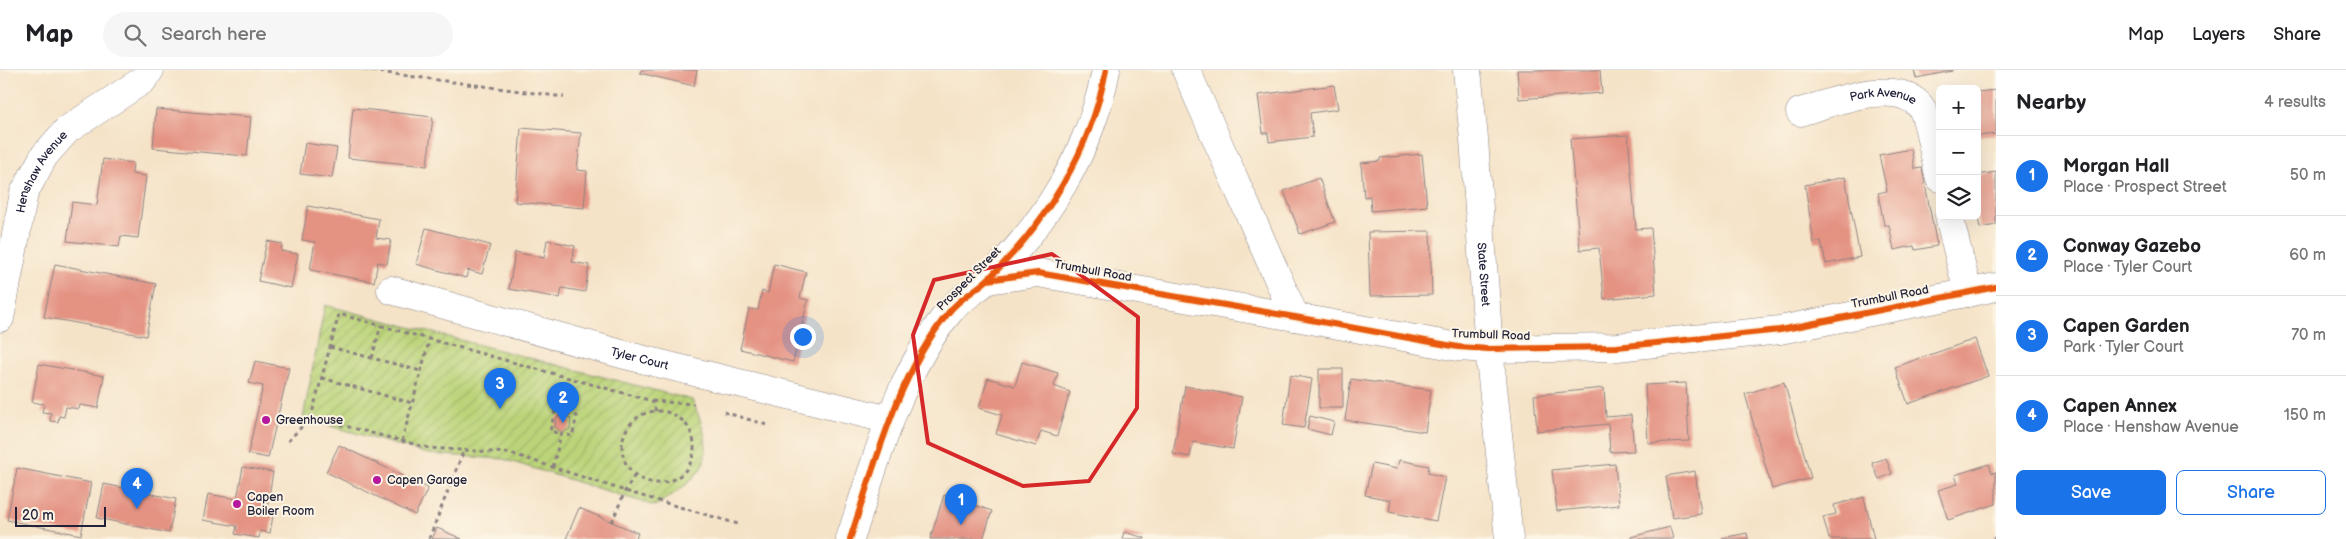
<!DOCTYPE html>
<meta charset="utf-8">
<style>
body{margin:0;font-family:"Balsamiq Sans",sans-serif;background:#f6f6f6;color:#202124}
.controls{position:absolute;right:15px;top:15px;display:grid;overflow:hidden;border-radius:8px;box-shadow:0 5px 20px #0002}
.controls button{width:45px;height:45px;display:grid;place-items:center;padding:0;border:0;border-bottom:1px solid #e0e0e0;background:#fff;color:#202124;font:25px sans-serif}
.scale{position:absolute;left:15px;bottom:12px;width:91px;box-sizing:border-box;padding-left:5px;border:2px solid #22223b;border-top:0;font-size:14px;line-height:18px;white-space:nowrap;color:#22223b;-webkit-text-stroke:4px #fcf5e5;paint-order:stroke}
.you{position:absolute;left:802px;top:266px;width:18px;height:18px;margin:-12px;border:4px solid #fff;border-radius:50%;background:#1a73e8;box-shadow:0 0 0 8px #1a73e833}
.badge{display:grid;place-items:center;width:32px;height:32px;border-radius:50%;background:#1a73e8;color:#fff;font-size:16px;font-weight:700}
.pin{position:absolute;translate:-50% -41px;filter:drop-shadow(0 1px 2px #0008)}
.pin::after{content:'';position:absolute;top:26px;width:18px;height:15px;background:inherit;clip-path:polygon(0 0,100% 0,50% 100%)}
.list{margin:0;padding:0;list-style:none}
h2{display:flex;justify-content:space-between;align-items:center;height:65px;margin:0;padding:0 20px;font-size:21px}
h2 small{font-size:16px;font-weight:400;color:#757577}
.list li{display:grid;grid-template-columns:32px 1fr auto;gap:15px;align-items:center;box-sizing:border-box;height:80px;padding:0 20px;border-top:1px solid #e0e0e0}
.list b{display:block;font-size:19px;white-space:nowrap}
.list p{margin:0;font-size:16px;white-space:nowrap;color:#757577}
.list em{font-size:16px;font-style:normal;color:#757577}
.actions{display:flex;gap:10px;padding:15px 20px}
.actions a{flex:1;padding:11px 0;border:1px solid #1a73e8;border-radius:8px;text-align:center;font-size:18px;color:#1a73e8}
.actions .main{background:#1a73e8;color:#fff}
.icon{flex:none;width:28px;height:28px;fill:none;stroke:currentColor;stroke-width:2;stroke-linecap:round;stroke-linejoin:round}
.map{position:relative;flex:none;width:1996px;height:469px;overflow:hidden}
header{display:flex;align-items:center;gap:30px;box-sizing:border-box;height:70px;padding:0 25px;background:#fff;border-bottom:1px solid #e0e0e0}
header strong{font-size:24px}
nav{display:flex;gap:28px;margin-inline-start:auto;font-size:18px}
.search{width:350px;height:45px;background:#f6f6f6;display:flex;align-items:center;gap:12px;box-sizing:border-box;padding:0 18px;border-radius:28px;color:#757577;font-size:19px}
main{display:flex}
aside{flex:1;background:#fff}
.map>svg:first-child{display:block}
</style>
<header>
<strong>Map</strong>
<div class="search"><svg class="icon" aria-label="search" viewBox="0 0 24 24"><circle cx="10" cy="10" r="6"/><path d="M15 15l6 6"/></svg>Search here</div>
<nav><a>Map</a><a>Layers</a><a>Share</a></nav>
</header>
<main>
<div class="map">
<svg width="1996" height="469" viewBox="0 0 1996 469">
<defs>
<pattern id="garden-furrows" width="10" height="10" patternUnits="userSpaceOnUse" patternTransform="scale(1.25)"><rect width="10" height="10" fill="#bbd479"/><path d="M-1 1l2-2M0 10L10 0M9 11l2-2" fill="none" stroke="#a0b66a"/></pattern>
</defs>
<rect width="100%" height="100%" fill="#fcf5e5"/>
<filter id="ink" filterUnits="userSpaceOnUse"><feTurbulence type="fractalNoise" baseFrequency=".02" numOctaves="2"/><feDisplacementMap in="SourceGraphic" scale="10" xChannelSelector="R" yChannelSelector="G"/><feConvolveMatrix kernelMatrix="1 2 1 2 8 2 1 2 1" color-interpolation-filters="sRGB"/></filter>
<filter id="wash" filterUnits="userSpaceOnUse"><feTurbulence type="fractalNoise" baseFrequency=".0096" numOctaves="4" result="noise"/><feDisplacementMap in="SourceGraphic" scale="20" xChannelSelector="R" yChannelSelector="G"/><feGaussianBlur stdDeviation="1.12" result="paint"/><feColorMatrix in="noise" values="0 0 0 0 0 0 0 0 0 0 0 0 0 0 0 0 0 1.4 0 .05"/><feComposite in="paint" operator="in"/></filter>
<g filter="url(#wash)">
<rect width="100%" height="100%" fill="#f5e3c8"/>
<path fill="url(#garden-furrows)" stroke="#6e7b5a" d="M325,235l367,95c27,61 15,73 -37,106l-152,-47 -75,-5 -125,-36z"/>
<g id="blocks">
<path fill="#e49383" d="M641,0h56l-3,16 -54,-13z
M1517,0h83l2,23 -83,6z
M1914,0h38v1l-36,7z
M1334,15l4,24 -28,4 3,24 -44,5 -1,-9h-5l-5,-38z
M1996,20v44l-19,2v-44z
M353,38l80,9 -6,49 -79,-8z
M156,39l95,8 -4,39 -94,-8z
M521,58l60,5 -4,37 10,1 -3,37 -69,-6z
M1628,65l8,94 15,-1 5,66 -52,5 -5,-51 -19,2 -10,-111z
M305,73l32,5 -5,30 -32,-4z
M1911,79l4,20 7,-1 15,78 -22,4 -1,-4 -20,4 -5,-25h-5l-6,-32 9,-2 -8,-36z
M1422,84l5,52 -56,5 -1,-15 -6,1 -3,-34 19,-2v-3z
M103,89l30,4 -1,11 14,2 -8,62 -17,-2 -2,11 -52,-6 5,-39 25,3z
M1996,102v53l-16,3 -3,-15v-38z
M1845,107l15,80 -34,7 -5,-23 -7,2 -9,-58z
M1319,108l16,44 -35,12 -16,-43z
M308,136l71,13 -3,19 15,2 -4,24 -9,-2 -4,20 -64,-12 5,-28 -13,-2z
M426,158l64,17 -8,29 -14,-4 -2,8 -50,-14z
M1430,161l2,64 -62,1 -2,-64z
M547,170l28,6 -3,16 17,3 -4,27 -23,-4 -2,10 -51,-9 6,-37 29,6z
M267,171l15,3 -1,7 17,3 -7,34 -33,-7z
M55,194l101,20 -10,52 -102,-19z
M774,194l32,8 -6,26 8,2 -15,62 -53,-13 9,-40 9,1 4,-19 6,2z
M1975,269l13,37 -80,28 -13,-37z
M255,291l34,7 -21,90 -20,-4 15,-68 -14,-3z
M1022,292l36,11 -4,13 16,6 -13,44 -16,-5 -5,15 -40,-12 6,-19 -23,-7 9,-30 27,8z
M39,294l65,12 -6,32 -18,-3 -1,4 -13,-2 -2,10 -5,-1 -1,6 -8,-1 1,-8 -9,-1 2,-8 -12,-2z
M1319,299h24v39h-24z
M1290,305l22,4 -8,49 -21,-3z
M1351,309l80,11 -6,42 -80,-12z
M1784,312l27,96 -39,11 -27,-95z
M1686,313l3,58 -41,2 -3,-58z
M1185,316l57,11 -9,52 -40,-7 -3,15 -17,-3z
M1604,318l2,29 25,-2 3,36 -24,1 -2,-28 -71,7 -3,-36z
M564,344l7,5 -1,10 -8,4 -7,-6 1,-9z
M1310,346l24,6 -3,13 -24,-6z
M339,375l89,43 -13,27 -89,-43z
M1886,388l6,16 -13,5 -7,-16z
M1399,390l30,6 -1,7 17,4 -9,44 -47,-9 2,-12 -26,-5 7,-31 25,5z
M1615,394l4,41 -62,6 -5,-41z
M1989,394l3,9 4,-1v32l-48,16 -10,-30 20,-6 -3,-9z
M243,397l30,5 -6,36 7,2 -4,23 -10,-2 -1,7 -24,-4 2,-8 -34,-6 5,-26 29,5z
M17,398l74,15 -10,52 -74,-15z
M1695,401l6,43 -29,4 -6,-42z
M104,414l72,15 -7,34 -72,-15z
M944,425l48,16 -9,28h-53z
M1864,427l10,42h-45l-6,-22 13,-3 -2,-9z
M579,438l59,25 -2,6h-70z
M1670,457l3,12h-42v-2z
M437,458l25,11h-30z
M1124,462l21,6v1h-23z
M1747,463l1,6h-26v-1z"/>
</g>
</g>
<g filter="url(#ink)">
<use href="#blocks" fill-opacity="0" stroke="#8c8282" stroke-width="1"/>
<g fill="none" stroke-linecap="round" stroke-linejoin="round">
<defs>
<g id="minor">
<path d="M1186,0l109,247"/>
<path id="s1" d="M1800,42c31,-9 96,-36 121,-5 7,9 15,58 19,71"/>
<path d="M1949,146l19,77"/>
<path d="M987,210l51,-7 257,44 163,30 31,2 128,-2 163,-17 216,-43"/>
<path id="s2" d="M391,220l234,65 265,65"/>
<path id="s3" d="M0,248l24,-125 20,-37 23,-26 76,-50 7,-10"/>
<path d="M850,469c26,-77 47,-163 99,-227 10,-13 26,-21 38,-32 59,-56 104,-130 119,-210"/>
</g>
<g id="major">
<path id="s4" d="M1467,0l7,69 15,210 20,190"/>
</g>
</defs>
<use href="#minor" stroke="#8c8282" stroke-width="29"/>
<use href="#major" stroke="#8c8282" stroke-width="29"/>
<path stroke="#8c8282" stroke-width="3" stroke-dasharray="4 4" stroke-linecap="butt" d="M364,0l200,27
M330,277l91,24
M372,288l9,-33
M322,308l90,25
M652,331l42,3
M656,341l-4,-10 -313,-87 -28,103 118,31 81,5 115,38 113,33
M622 377a36 36 0 1 1 72 0a36 36 0 1 1-72 0Z
M724,342l43,13
M288,371l23,-24
M402,371l28,-103
M553,397l8,-33 11,2 5,-20 -22,-5 -5,20 11,3
M612,452l13,-31 10,-16
M429,469l35,-89
M1993,469l3,-1"/>
<use href="#minor" stroke="#fff" stroke-width="28"/>
<use href="#major" stroke="#fff" stroke-width="28"/>
<defs>
<path id="cycleway" d="M987,210l51,-7 257,44 163,30 31,2 128,-2 163,-17 216,-43
M850,469c26,-77 47,-163 99,-227 10,-13 26,-21 38,-32 59,-56 104,-130 119,-210"/>
</defs>
<use href="#cycleway" stroke="#fcf5e5" stroke-width="9"/>
<use href="#cycleway" stroke="#e8590c" stroke-width="6"/>
</g>
</g>
<path fill="none" stroke="#d62828" stroke-width="4" stroke-linejoin="round" d="M1052,184l86,63 -1,91 -48,73 -66,5 -95,-43 -15,-108 21,-55z"/>
<g fill="#b5179e" stroke="#fcf5e5" stroke-width="2">
<circle cx="266" cy="350" r="5"/>
<circle cx="377" cy="410" r="5"/>
<circle cx="237" cy="434" r="5"/>
</g>
<g text-anchor="middle" dominant-baseline="central" stroke-width="4" stroke-linejoin="round" paint-order="stroke">
<g font-size="12" fill="#22223b" stroke="#fcf5e5">
<text stroke="none"><textPath href="#s1" startOffset="86">Park Avenue</textPath></text>
<text stroke="none"><textPath href="#s3" startOffset="154">Henshaw Avenue</textPath></text>
<text transform="translate(1093 201) rotate(10)">Trumbull Road</text>
<text stroke="none"><textPath href="#s4" startOffset="205">State Street</textPath></text>
<text transform="translate(969 209) rotate(-45)">Prospect Street</text>
<text transform="translate(1890 227) rotate(-11)">Trumbull Road</text>
<text transform="translate(1491 265) rotate(2)">Trumbull Road</text>
<text stroke="none"><textPath href="#s2" startOffset="258">Tyler Court</textPath></text>
</g>
<g font-size="12" fill="#22223b" stroke="#fcf5e5" text-anchor="start">
<text x="276" y="350">Greenhouse</text>
<text x="387" y="410">Capen Garage</text>
<text x="247" y="427">Capen<tspan x="247" dy="14">Boiler Room</tspan></text>
</g>
</g>
</svg>
<div class="controls">
<button>+</button>
<button>−</button>
<button><svg class="icon" aria-label="layers" viewBox="0 0 24 24"><path d="M12 4l9 5-9 5-9-5zM3 14l9 5 9-5"/></svg></button>
</div>
<div class="scale">20 m</div>
<div class="you"></div>
<div class="pin badge" style="left:961px;top:455px">1</div>
<div class="pin badge" style="left:563px;top:353px">2</div>
<div class="pin badge" style="left:500px;top:339px">3</div>
<div class="pin badge" style="left:137px;top:439px">4</div>
</div>
<aside>
<h2>Nearby<small>4 results</small></h2>
<ul class="list">
<li><span class="badge">1</span><div><b>Morgan Hall</b><p>Place · Prospect Street</p></div><em>50 m</em></li>
<li><span class="badge">2</span><div><b>Conway Gazebo</b><p>Place · Tyler Court</p></div><em>60 m</em></li>
<li><span class="badge">3</span><div><b>Capen Garden</b><p>Park · Tyler Court</p></div><em>70 m</em></li>
<li><span class="badge">4</span><div><b>Capen Annex</b><p>Place · Henshaw Avenue</p></div><em>150 m</em></li>
</ul>
<div class="actions"><a class="main">Save</a><a>Share</a></div>
</aside>
</main>
